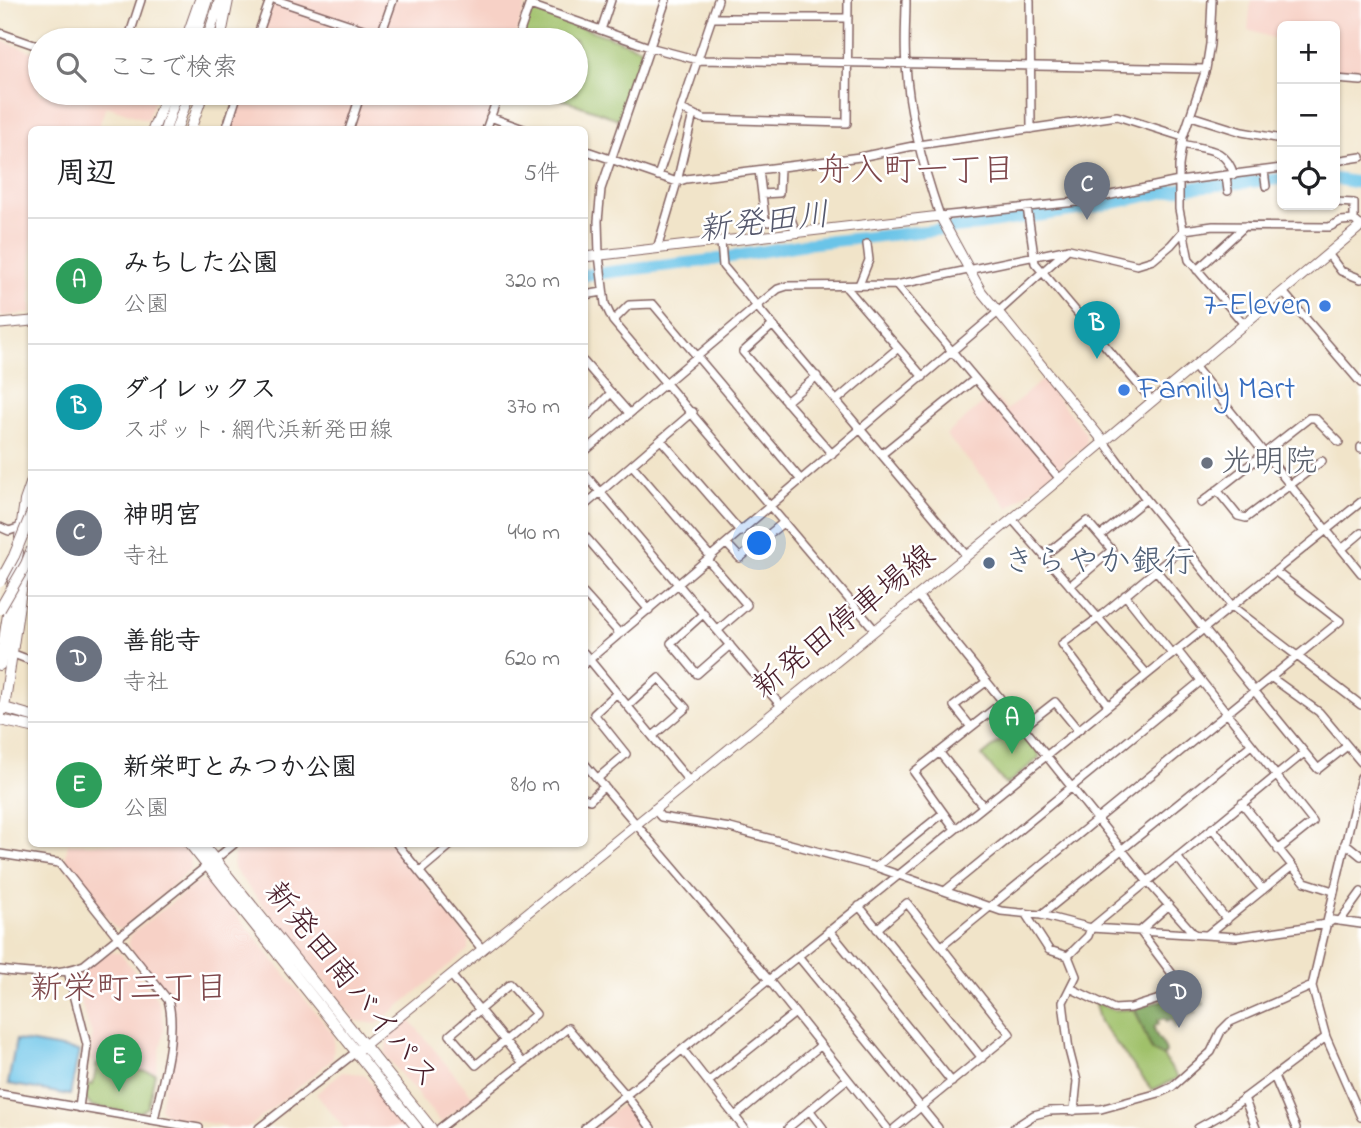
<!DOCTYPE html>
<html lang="ja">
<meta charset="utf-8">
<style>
body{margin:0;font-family:"Indie Flower","Klee One",sans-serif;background:#f6f6f6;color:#202124}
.controls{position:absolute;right:21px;top:21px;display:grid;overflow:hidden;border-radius:10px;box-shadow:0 2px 5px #0004}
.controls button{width:63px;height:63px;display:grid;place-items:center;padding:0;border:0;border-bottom:2px solid #e0e0e0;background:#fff;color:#202124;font:35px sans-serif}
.you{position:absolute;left:760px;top:544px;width:24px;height:24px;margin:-18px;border:5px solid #fff;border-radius:50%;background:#1a73e8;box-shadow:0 0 0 10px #1a73e833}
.badge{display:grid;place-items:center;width:46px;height:46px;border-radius:50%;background:#b45309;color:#fff;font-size:23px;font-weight:700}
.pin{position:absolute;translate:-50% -58px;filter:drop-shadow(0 2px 4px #0008)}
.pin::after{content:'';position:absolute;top:37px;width:24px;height:21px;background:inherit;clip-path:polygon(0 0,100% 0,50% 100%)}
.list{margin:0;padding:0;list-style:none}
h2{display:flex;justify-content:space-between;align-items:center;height:91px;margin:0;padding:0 28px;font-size:30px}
h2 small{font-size:23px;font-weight:400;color:#757577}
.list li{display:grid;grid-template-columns:46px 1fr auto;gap:21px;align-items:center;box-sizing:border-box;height:126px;padding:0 28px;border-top:2px solid #e0e0e0}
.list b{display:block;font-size:26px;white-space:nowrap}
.list p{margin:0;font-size:23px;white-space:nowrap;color:#757577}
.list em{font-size:23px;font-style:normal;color:#757577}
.icon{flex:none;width:38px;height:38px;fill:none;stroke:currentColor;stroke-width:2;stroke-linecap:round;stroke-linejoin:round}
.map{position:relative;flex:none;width:1361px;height:1128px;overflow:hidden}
.search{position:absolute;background:#fff;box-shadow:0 2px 5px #0004;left:28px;top:28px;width:560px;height:77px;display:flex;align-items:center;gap:18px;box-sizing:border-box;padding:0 24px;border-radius:38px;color:#757577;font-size:26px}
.panel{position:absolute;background:#fff;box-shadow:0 2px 5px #0004;left:28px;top:126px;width:560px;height:721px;border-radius:10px}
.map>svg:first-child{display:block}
</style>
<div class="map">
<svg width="1361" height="1128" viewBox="0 0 1361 1128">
<rect width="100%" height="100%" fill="#fff"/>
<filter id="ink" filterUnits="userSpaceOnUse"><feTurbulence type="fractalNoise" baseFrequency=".0143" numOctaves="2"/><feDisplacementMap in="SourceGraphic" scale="14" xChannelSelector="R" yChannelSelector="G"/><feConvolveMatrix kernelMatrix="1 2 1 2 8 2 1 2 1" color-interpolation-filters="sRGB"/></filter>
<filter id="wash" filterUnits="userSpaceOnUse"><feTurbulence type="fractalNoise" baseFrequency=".00686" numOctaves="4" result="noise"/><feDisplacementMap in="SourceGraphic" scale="28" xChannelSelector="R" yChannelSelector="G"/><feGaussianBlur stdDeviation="1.57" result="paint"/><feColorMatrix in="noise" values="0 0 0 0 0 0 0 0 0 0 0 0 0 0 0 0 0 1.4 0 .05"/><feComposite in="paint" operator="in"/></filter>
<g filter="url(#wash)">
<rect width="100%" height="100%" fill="#f1e4c9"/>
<path fill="#f7d1c6" d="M272,0h256l-14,40h-255z
M1251,0h110v75l-26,-4v-45h-53v15l-34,-11z
M0,40l40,14v39l117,1 -10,26 -41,-14 -7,20 12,3 -79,1 -1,183 -31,4z
M241,93h255l-13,36 -254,1z
M1042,380l44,53v12l-77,63 -63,-73 47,-40 14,15z
M68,844h112l11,13v12l-70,61 -6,-2 -51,-64z
M247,844h146l76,96 -1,10 -91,74 -21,-3 -123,-153 1,-14z
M198,882l14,2 122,151 -1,24 -85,69h-20l-7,-3 -54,-9 -7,-8 15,-80 -1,-16 -46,-66 3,-12z
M109,952l11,1 38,47 4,15 2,15 -8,42 -66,-11 2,-26 -18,-52 6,-13z
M409,1019l64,78 -32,26 -56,-68 3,-18z
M342,1072l22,2 43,54h-63l-28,-34z
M620,1106h4l18,22h-50z"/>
<path fill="#a0c16a" stroke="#75704a" stroke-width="2" d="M531,9l112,40 -25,70 -74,-26h32v-53h-56z
M1017,727l22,26v5l-33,27 -24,-29z
M1094,1002l20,8 21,-1 17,42 11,5 15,22 -26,12 -52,-68z
M97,1064l58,9 -7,34 -8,5 -6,-1 -1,2 -42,-7 -6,-8 3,-14 5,1z"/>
<path fill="#80a75e" stroke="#656344" stroke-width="2" d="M1193,990l11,14 -10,4 1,4 -17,8 2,6 -4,1 -3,-8 -6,2 -2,-3 -7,2 1,4 -4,1c-3,12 10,16 11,28l-3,3 -11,-5 -17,-42z"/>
<path fill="#6bc4e8" stroke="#5a728a" stroke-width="2" d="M16,1040l63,11 -9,44 -62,-11z"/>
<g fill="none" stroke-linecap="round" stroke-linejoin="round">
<path stroke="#6bc4e8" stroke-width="12" d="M1335,179l26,4
M584,275l129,-15 92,-16 159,-17 126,-19 94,-20 98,-9"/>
</g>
</g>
<g filter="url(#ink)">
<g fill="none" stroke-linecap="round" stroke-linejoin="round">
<defs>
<path id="minor" d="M276,0l105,35
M666,0l-65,189 -3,32 1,34 6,49 8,17 262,309
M906,0c0,21 -2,43 0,65 3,52 17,102 34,151l137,-14 102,-21 103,-13
M1030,0l1,129
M1212,0l-2,44 -4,25 -23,68 -4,29v43l10,51 55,64
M530,5l119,42 49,13 508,9
M712,18h136
M601,30l10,-30
M0,33l40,14
M128,40l13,-40
M256,40l14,-40
M379,40l14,-40
M517,40l14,-40
M1335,79l26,2
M681,109l23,10 143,4 1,-123
M1191,116l51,16 40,7
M490,117l36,13
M226,130l12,-37
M349,130l12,-37
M486,130l13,-37
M1182,144c26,6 43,3 52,31
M584,150l93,32 9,-3 174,-22 58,-12 199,-29 66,21
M1335,161l26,-4
M759,170l6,49 3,3 23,-3 5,13
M1264,171l2,15
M658,176l60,-176
M1226,176l2,15
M762,194l17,-1 1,-26
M1335,202l19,1v17
M1027,207l8,56 117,138
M721,242l2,24 243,289
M657,249l20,-67 16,-68
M1329,255l12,16 20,8
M1197,270l48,-44
M859,285l10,-25 -2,-16
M896,285l164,194
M845,286l78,91
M1283,292l78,91
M584,295l19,-3
M613,321l16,-16 24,-1 148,176
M773,325l-30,27 89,102
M584,362l45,51
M1194,366l167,207
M837,400l61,-52
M786,402l31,-26
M584,409l5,6 22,-22
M661,440l80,92
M1104,442l42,57 87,108 128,98
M1361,447v2
M584,452l173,-146 21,-17 9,-3 109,-1 173,-36 68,16 16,-5 18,-15 13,-15 29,-4 116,1 12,-6 13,-1 7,6
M882,454l93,-75
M632,465l79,92
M584,473l198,234
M1217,490l21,26 8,2 76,-57
M1201,503l108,-85h6l24,24
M584,506l109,-94
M1012,519l135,155
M0,527l9,4 12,-4
M584,535l65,75
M1100,536l46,-37
M727,544l13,14 44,-36
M1342,549l19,-16
M1044,556l43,-35 25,29 -42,36
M708,560l39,45 -29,25
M1155,569l163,200 29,-23
M584,594l36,40
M1125,595l47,59
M918,596l229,285 47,53
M704,613l-33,30 26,31 33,-29
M1177,650l136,172 -35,28
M11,653l21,8
M584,653l105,128
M584,664l413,-351 71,-64
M1272,678l47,34 42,50
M1108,705l-46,-61 36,-26 86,-71
M628,706l31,-28 27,30 -33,28
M971,727l-17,-21 32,-24
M1023,727l32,-25 23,28
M939,752l44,54
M584,763l184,216 119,149
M1361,777l-49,209 14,51 35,80
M598,778l28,-24 -32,-40 23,-21
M584,798l6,2 14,-14
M1242,803l63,79 28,9
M654,809l7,8 69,11 146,39 125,44 40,4 50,13 146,9 90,-13 6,-4 28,4
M1212,828l51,62
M955,829l-41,-57 89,-70
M1345,843l16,13
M397,844l85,105
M0,854l59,9 109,137c10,34 -7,85 -14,120
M1177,857l50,63
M876,867l66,-53
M420,871l32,-27
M946,890l255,-209
M859,906l123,152
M1025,913l24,37 19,6
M1041,915l210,-170
M1340,921l21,-29
M877,929l30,-26 103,131 -115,94
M829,930l123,152
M1207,935l84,-68
M942,946l398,-325 -64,-49
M798,956l140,172
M0,970c28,4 57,6 84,-5l150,-121
M68,971l19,74 -8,63
M451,975l72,88
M510,984l26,30 -60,51 -26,-30z
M1070,988l44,21 17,-1 54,-17 -45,-60 28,-25
M683,1050l61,78
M1274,1076l22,52
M708,1082l87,-69
M0,1094l199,34
M1244,1098l12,30
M810,1111l13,17
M1074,1111l3,-30 -8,-31 -6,-48 13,-26 -8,-20 20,-20 3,-8 213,-175
M735,1116l85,-70
M259,1128l97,-76
M440,1128l128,-100 58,67 25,33
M585,1128l776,-626
M788,1128l59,-49
M1014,1128l20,-13 15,-4 52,-2 58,-16 13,-6 39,-35 10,-21 9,-9 82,-36
M1198,1128l25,-14 103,-77"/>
<path id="major" d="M584,257l356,-41 41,75 123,151
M0,324l32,-3
M356,1052l656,-533 349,-293"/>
<path id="highway" d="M186,40l14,-40
M194,40l13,-40
M207,40l13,-40
M220,40l8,-40
M153,130l14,-37
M165,130l12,-37
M176,130l13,-37
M190,130l13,-37
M20,537l5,-36 7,-20
M0,665l18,-113
M1,707l31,9
M0,713l4,-5 18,-125 9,-21
M0,720l32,7
M190,844l227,284
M202,844l229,284"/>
</defs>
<use href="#minor" stroke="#846462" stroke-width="10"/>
<use href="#major" stroke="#846462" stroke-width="11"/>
<use href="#highway" stroke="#846462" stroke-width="12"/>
<use href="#minor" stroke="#fff" stroke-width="7"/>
<use href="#major" stroke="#fff" stroke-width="9"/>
<use href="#highway" stroke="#fff" stroke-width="10"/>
<defs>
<path id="highway-bridge" d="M0,582l14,-26 18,-44
M0,609l26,-45 6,-15"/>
</defs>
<use href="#highway-bridge" stroke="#846462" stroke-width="12" stroke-linecap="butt"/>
<use href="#highway-bridge" stroke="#fff" stroke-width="10"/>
</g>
</g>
<g fill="#3f7fe0" stroke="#fff" stroke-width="2.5">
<circle cx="1325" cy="306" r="7"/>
<circle cx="1124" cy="390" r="7"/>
</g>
<circle fill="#6b7280" stroke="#fff" stroke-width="2.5" cx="1207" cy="463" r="7"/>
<circle fill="#5c6f8a" stroke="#fff" stroke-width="2.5" cx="989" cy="563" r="7"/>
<g text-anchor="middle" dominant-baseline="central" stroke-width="5" stroke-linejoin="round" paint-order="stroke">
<g font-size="32" fill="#366cbe" stroke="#fff" text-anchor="end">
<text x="1311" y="306">7-Eleven</text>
<text x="1138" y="390" text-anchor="start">Family Mart</text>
</g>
<g font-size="32" fill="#5b616d" stroke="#fff" text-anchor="start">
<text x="1221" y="463">光明院</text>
</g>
<g font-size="32" fill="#4e5e75" stroke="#fff" text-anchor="start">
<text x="1003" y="563">きらやか銀行</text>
</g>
<g font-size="32" fill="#4a1f2b" stroke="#fff">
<text transform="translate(845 623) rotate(-39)">新発田停車場線</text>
<text transform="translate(350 986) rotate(51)">新発田南バイパス</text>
</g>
<g font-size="33" fill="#7e484c" stroke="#fff">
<text x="916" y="172">舟入町一丁目</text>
<text x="129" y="990">新栄町三丁目</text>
</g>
<g font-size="33" font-style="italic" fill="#56596d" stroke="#fff">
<text transform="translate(764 224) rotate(-7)">新発田川</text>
</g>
</g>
</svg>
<div class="controls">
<button>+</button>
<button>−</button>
<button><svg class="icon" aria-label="locate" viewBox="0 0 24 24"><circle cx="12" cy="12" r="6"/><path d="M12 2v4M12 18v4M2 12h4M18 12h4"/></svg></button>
</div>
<div class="you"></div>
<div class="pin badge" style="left:1012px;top:754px;background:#2e9e5b">A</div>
<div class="pin badge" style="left:1097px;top:359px;background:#0f9aa8">B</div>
<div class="pin badge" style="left:1087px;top:220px;background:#6b7280">C</div>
<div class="pin badge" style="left:1179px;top:1028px;background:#6b7280">D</div>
<div class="pin badge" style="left:119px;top:1092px;background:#2e9e5b">E</div>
<div class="search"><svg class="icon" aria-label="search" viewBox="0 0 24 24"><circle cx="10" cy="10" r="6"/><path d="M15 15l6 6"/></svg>ここで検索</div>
<section class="panel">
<h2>周辺<small>5件</small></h2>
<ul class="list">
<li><span class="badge" style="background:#2e9e5b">A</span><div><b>みちした公園</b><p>公園</p></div><em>320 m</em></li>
<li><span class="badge" style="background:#0f9aa8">B</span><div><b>ダイレックス</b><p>スポット · 網代浜新発田線</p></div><em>370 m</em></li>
<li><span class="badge" style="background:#6b7280">C</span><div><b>神明宮</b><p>寺社</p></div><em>440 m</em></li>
<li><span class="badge" style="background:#6b7280">D</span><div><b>善能寺</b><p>寺社</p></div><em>620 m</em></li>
<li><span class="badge" style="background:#2e9e5b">E</span><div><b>新栄町とみつか公園</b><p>公園</p></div><em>810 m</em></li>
</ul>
</section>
</div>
